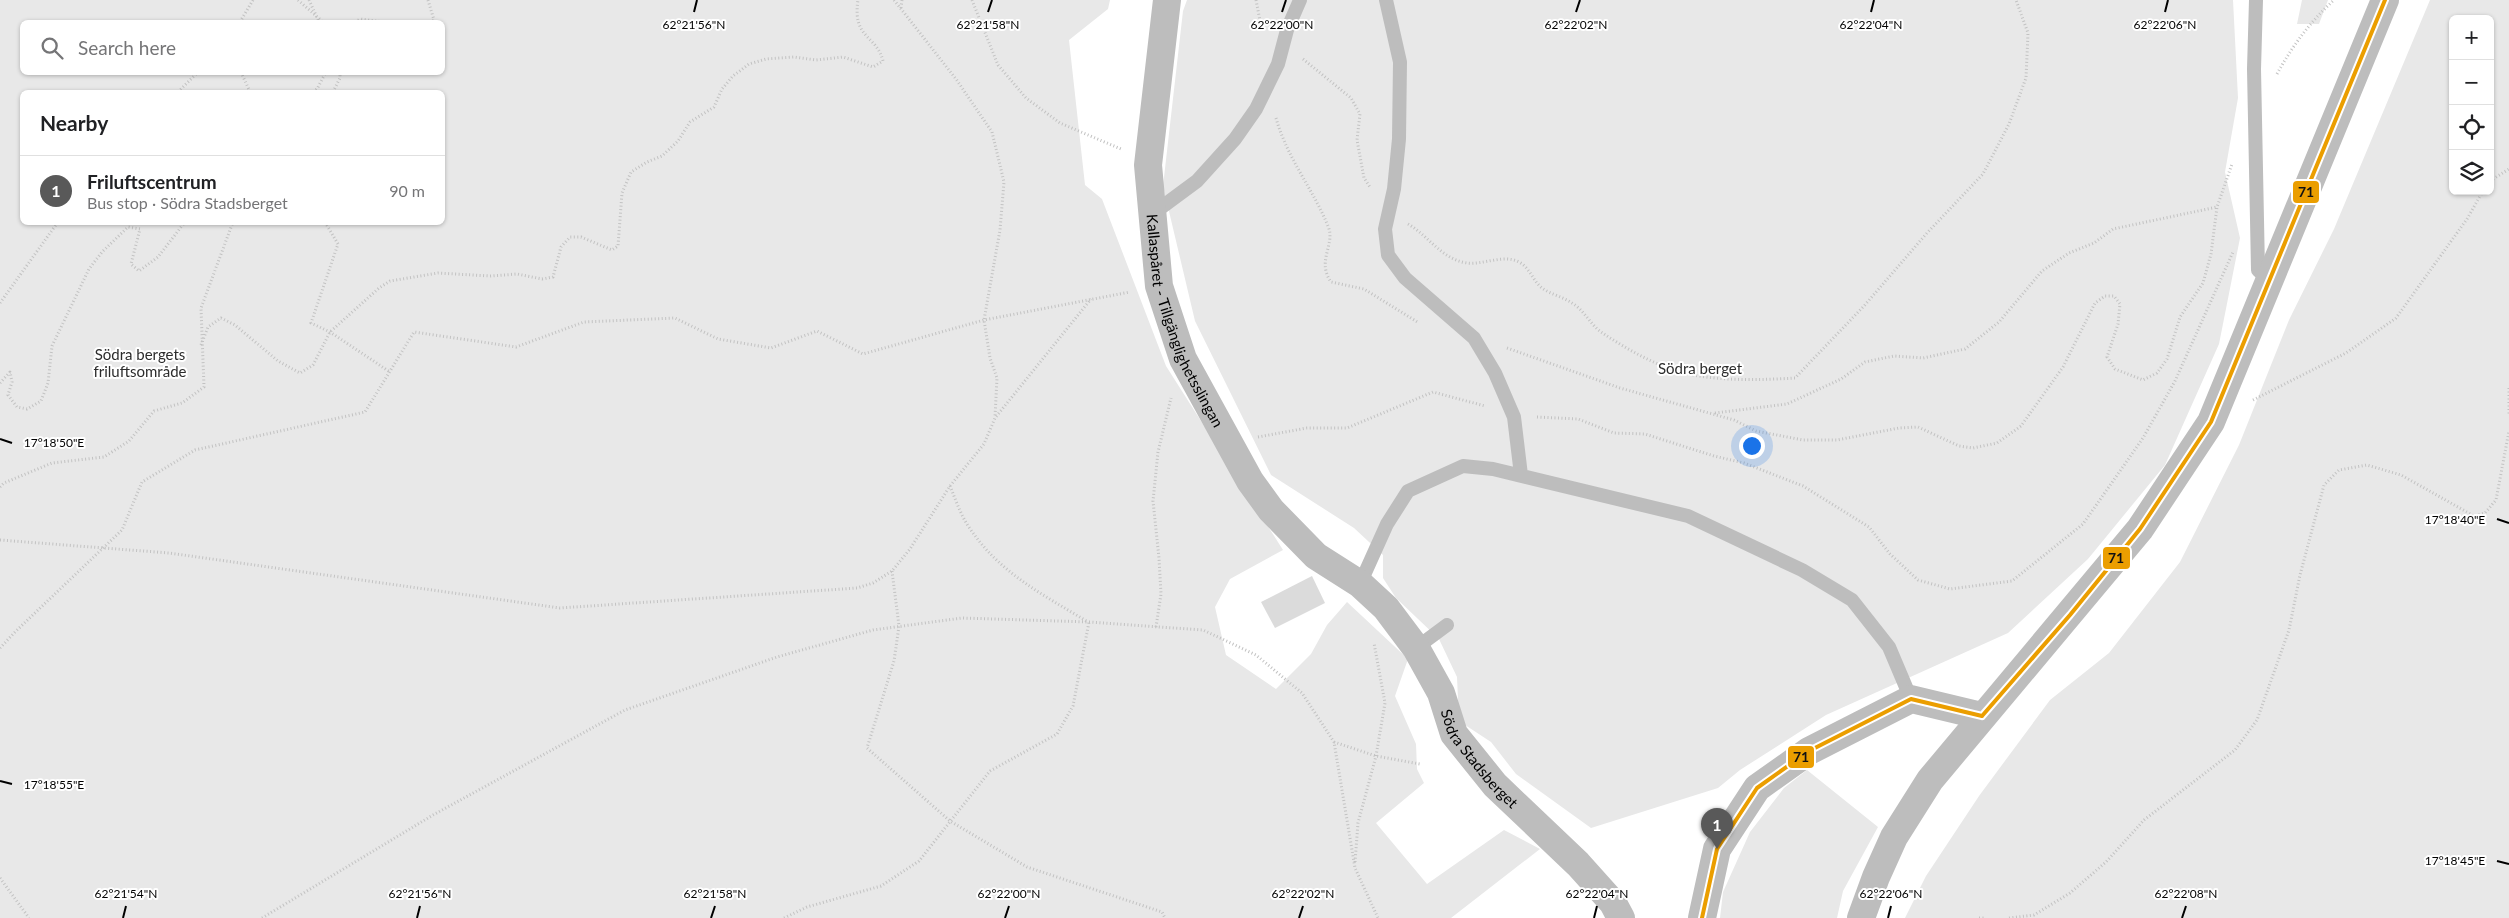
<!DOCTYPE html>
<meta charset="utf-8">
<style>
body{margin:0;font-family:Lato,sans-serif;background:#f6f6f6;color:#202124}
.controls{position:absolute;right:15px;top:15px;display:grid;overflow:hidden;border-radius:8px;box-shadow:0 1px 4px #0004}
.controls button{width:45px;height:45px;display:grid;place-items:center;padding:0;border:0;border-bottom:1px solid #e0e0e0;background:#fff;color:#202124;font:25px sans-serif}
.you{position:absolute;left:1751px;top:445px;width:18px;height:18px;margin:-12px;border:4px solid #fff;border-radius:50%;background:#1a73e8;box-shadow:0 0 0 8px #1a73e833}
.badge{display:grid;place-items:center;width:32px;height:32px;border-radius:50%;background:#595959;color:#fff;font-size:16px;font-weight:700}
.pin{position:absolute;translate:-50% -41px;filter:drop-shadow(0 1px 2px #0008)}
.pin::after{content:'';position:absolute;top:26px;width:18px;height:15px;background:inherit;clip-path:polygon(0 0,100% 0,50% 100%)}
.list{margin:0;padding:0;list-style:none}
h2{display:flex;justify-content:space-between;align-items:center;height:65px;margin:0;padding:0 20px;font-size:21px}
h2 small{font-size:16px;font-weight:400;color:#757577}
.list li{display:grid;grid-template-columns:32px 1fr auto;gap:15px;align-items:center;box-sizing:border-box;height:70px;padding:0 20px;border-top:1px solid #e0e0e0}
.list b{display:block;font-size:19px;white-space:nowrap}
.list p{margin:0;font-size:16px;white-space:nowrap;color:#757577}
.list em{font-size:16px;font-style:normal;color:#757577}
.icon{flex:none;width:28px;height:28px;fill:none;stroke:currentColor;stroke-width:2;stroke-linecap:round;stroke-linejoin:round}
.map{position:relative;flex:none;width:2509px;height:918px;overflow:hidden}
.search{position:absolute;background:#fff;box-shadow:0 1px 4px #0004;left:20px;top:20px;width:425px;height:55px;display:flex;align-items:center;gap:12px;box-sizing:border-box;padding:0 18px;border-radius:8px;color:#757577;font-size:19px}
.panel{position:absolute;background:#fff;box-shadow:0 1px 4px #0004;left:20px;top:90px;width:425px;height:135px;border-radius:8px}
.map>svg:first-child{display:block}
</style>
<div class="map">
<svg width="2509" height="918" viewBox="0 0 2509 918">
<rect width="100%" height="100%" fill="#fff"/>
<path fill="#e8e8e8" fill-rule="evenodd" d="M0,0h1110l-2,9 -39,31 16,145 17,14 64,167 117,184 -53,29 -15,28 11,48 50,34 35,-35 16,-29 20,-23 61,57 -13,37 21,48 1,25 7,14 -48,40 51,61 77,-54 36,19 -89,69h-1451zM22,22h420v50h-420zM22,92h420v130h-420z
M1187,0h1046l5,98 -13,74 15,66 -21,106 -54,121 -77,94 -80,74 -182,82 -86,55 -22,18 -127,40 -75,-54 -25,-32 -32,-21 -2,-44 -18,-38 -43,-41 -13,-20v-23l-29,-27 -83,-53 -76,-154 -32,-135 20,-175z
M2302,0h26l-9,24h-22z
M2430,0h79v918h-604l21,-42 53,-80 71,-96 59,-47 71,-91 59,-117 50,-125 45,-91zM2453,19h37v172h-37z
M1807,770l71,57 -35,64 -6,27h-117l3,-26 27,-60 34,-44z"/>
<path fill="#dbdbdb" d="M1312,576l13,27 -50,25 -14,-26z"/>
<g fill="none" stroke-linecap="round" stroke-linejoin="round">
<path stroke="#c2c2c2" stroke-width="3" stroke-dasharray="1 2.5" stroke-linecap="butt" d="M298,0l25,22
M309,0l10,22
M428,0l6,20 -2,2
M894,0l62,79 36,53 12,50 -4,48 -16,90 6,38 7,20 -2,39
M972,0l26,65 28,33 34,25 61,26
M1256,0l6,31
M901,8l1,-8
M240,22l13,-22
M355,22l5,-3 24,3
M1303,59l48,39 9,16 -3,26 7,38 6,9
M241,72l9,20
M2277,74c16,-29 33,-52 57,-74
M178,92l20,-20
M313,92l4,-3 9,-17
M333,92l7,-14v-6
M1276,118c11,40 37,71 52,108 8,19 -12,34 3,56l33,7 55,34
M2490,181l19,-12
M325,222l13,22 -27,79 19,9 60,40
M1408,224c21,12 33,35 59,39 16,2 37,-9 52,-1 11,6 14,19 23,26 8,6 21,9 30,15 12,7 18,21 29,29 27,18 60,37 92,43 33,6 70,5 102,3l69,-72 63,-73 56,-59 26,-50 17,-46 2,-45 -12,-33
M0,303l58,-81
M201,345l7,-18 13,-9 14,7 43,36 22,12 13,-8 17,-33 49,-44 11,-7 48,-8 52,3 27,-2 25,5 11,-2 8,-30 9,-10h11l31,13 6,-4 4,-53 9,-21 16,-10 15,-6 16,-15 12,-19 24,-15 8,-18 11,-13 16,-12 17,-5 28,-2 22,3 27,-3 30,10 10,-6c-6,-26 -31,-22 -25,-61
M1507,348l113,40 114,32 22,11 47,9h34l62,-12 19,-1 41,19 14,2 24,-5 24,-17 42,-59 32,-64 10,-7h9l6,8 -2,20 -11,33 8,12 28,11 14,-7 10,-14 13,-42 23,-34 8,-29 6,-47 15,-43
M0,383l10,-11 2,10 -4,13 9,12 10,2 14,-8 7,-18 4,-37 37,-77 13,-17 26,-25 12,2 -9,35 8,7 19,-14 27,-35
M2509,388v28
M2253,400l93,-47 50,-35 71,-99 16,-28
M1715,413l72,-9 54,-25 24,-17 29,-6 29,2 42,-9 34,-27 43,-51 27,-18 25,-10 19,-14 104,-22
M1537,417l41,2 36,14 31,1 69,22 30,7 59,23 66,41 21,27 28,26 32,9 62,-8 71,-57 60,-86 32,-57 58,-129
M1258,437l49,-9h40l86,-36 52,14
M950,486c5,12 10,27 17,38 30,48 75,70 121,98
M0,487l4,-4 48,-20 52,-6 25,-16 25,-30 28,-8 22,-16 -3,-79 32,-86
M0,540l169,13 391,55 297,-20 16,-5 19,-12 18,-22 40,-63 34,-42 11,-26 96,-119
M892,571l7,55 -5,35 -27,87 83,73 77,46 135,45 3,6
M1156,627l5,-33 -2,-36 -6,-57 5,-49 13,-54
M0,648l16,-17 106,-101 20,-48 53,-32 170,-38 49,-80 102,15 68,-25 91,-4 43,21 53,9 46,-17 46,23 121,-34 146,-28
M1334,742l42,14 44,8
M1355,862l3,-39 18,-67 9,-53 -11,-60
M0,878l29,40
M262,918l171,-103 192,-105 152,-53 96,-27 89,-12 127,4 114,8 53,25 46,38 32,49 21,126 23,50
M784,918l23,-11 74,-21 38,-25 71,-90 67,-37 16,-28 16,-84
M1979,918h5
M2009,918l25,-3 36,-22 36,-31 38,-42 91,-70 22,-30 32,-90 11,-55 24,-90 15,-15 28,-5 34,10 73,41 11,-3 11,-13 13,-69"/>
<path stroke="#bdbdbd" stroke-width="14" d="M1386,0l14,62 -1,77 -5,50 -9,40 3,26 17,23 69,60 21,35 19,44 7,58
M2256,0l-2,69 4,201 12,11
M1151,215l46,-34 38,-42 21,-30 22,-45 9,-34 13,-30
M1360,584l27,-60 21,-33 55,-25 30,3 195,47 114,54 50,30 37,47 22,52
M1416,648l31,-23"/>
<g stroke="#bdbdbd" stroke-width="28">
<path id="s1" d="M1167,0l-19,165 11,121 24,73 67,122 21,29 45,46 44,28 26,24 30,40 25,45 13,41 41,51 83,79 35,39 8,15"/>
<path d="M1702,918l15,-69 40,-61 52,-37 102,-52 71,17"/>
<path d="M1861,918l15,-41 18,-40 36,-57 210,-251 71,-107 174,-422"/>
</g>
<defs>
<path id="bus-1" d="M1982,716l88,-101 70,-86 71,-107 174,-422
M1702,918l15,-69 40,-61 52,-37 102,-52 71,17"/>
</defs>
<use href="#bus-1" stroke="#fff" stroke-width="8"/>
<use href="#bus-1" stroke="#eb9e00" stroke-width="4"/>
</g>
<path fill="none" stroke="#000" stroke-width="2" d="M694,12l3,-12M988,12l4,-12M1282,12l4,-12M1576,12l4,-12M1871,12l3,-12M2165,12l3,-12M0,439l12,4M2497,519l12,4M0,781l12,3M2497,861l12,3M123,918l3,-12M417,918l3,-12M711,918l4,-12M1005,918l4,-12M1299,918l4,-12M1594,918l3,-12M1888,918l3,-12M2182,918l4,-12"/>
<g text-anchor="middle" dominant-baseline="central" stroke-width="4" stroke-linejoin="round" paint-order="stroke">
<g font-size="15" fill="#000" stroke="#fff">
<text stroke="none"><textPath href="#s1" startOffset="328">Kallaspåret - Tillgänglighetsslingan</textPath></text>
<text stroke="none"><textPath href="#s1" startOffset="870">Södra Stadsberget</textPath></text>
</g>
<g font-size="15" fill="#2c2c2c" stroke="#fff">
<text x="140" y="354">Södra bergets<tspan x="140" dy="17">friluftsområde</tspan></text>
<text x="1700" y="368">Södra berget</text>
</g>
</g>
<g font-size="12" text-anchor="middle" fill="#000" stroke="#fff" stroke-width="4" stroke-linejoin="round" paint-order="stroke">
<text x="694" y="29">62°21'56"N</text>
<text x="988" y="29">62°21'58"N</text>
<text x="1282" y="29">62°22'00"N</text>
<text x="1576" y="29">62°22'02"N</text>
<text x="1871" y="29">62°22'04"N</text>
<text x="2165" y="29">62°22'06"N</text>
<text x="54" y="447">17°18'50"E</text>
<text x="2455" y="524">17°18'40"E</text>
<text x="54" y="789">17°18'55"E</text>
<text x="2455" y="865">17°18'45"E</text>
<text x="126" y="898">62°21'54"N</text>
<text x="420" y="898">62°21'56"N</text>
<text x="715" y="898">62°21'58"N</text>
<text x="1009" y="898">62°22'00"N</text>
<text x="1303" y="898">62°22'02"N</text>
<text x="1597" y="898">62°22'04"N</text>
<text x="1891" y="898">62°22'06"N</text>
<text x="2186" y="898">62°22'08"N</text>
</g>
<g stroke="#fff" stroke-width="2">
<rect x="2292" y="180" width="28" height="24" rx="5" fill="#eb9e00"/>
<rect x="2102" y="546" width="29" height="24" rx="5" fill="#eb9e00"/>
<rect x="1787" y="745" width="28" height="24" rx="5" fill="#eb9e00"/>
</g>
<g font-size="14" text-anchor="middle" font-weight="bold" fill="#111">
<text x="2306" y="197">71</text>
<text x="2116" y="563">71</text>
<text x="1801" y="762">71</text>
</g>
</svg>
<div class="controls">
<button>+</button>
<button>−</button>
<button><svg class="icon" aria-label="locate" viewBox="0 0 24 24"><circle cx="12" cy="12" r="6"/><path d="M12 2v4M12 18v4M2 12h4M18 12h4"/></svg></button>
<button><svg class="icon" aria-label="layers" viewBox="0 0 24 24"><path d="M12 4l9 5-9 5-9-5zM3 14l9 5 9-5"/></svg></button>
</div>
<div class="you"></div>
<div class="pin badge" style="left:1717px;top:849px">1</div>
<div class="search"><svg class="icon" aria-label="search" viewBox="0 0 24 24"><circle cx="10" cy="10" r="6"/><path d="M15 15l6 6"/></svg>Search here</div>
<section class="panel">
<h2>Nearby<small></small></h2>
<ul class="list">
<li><span class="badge">1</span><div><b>Friluftscentrum</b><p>Bus stop · Södra Stadsberget</p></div><em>90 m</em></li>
</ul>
</section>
</div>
